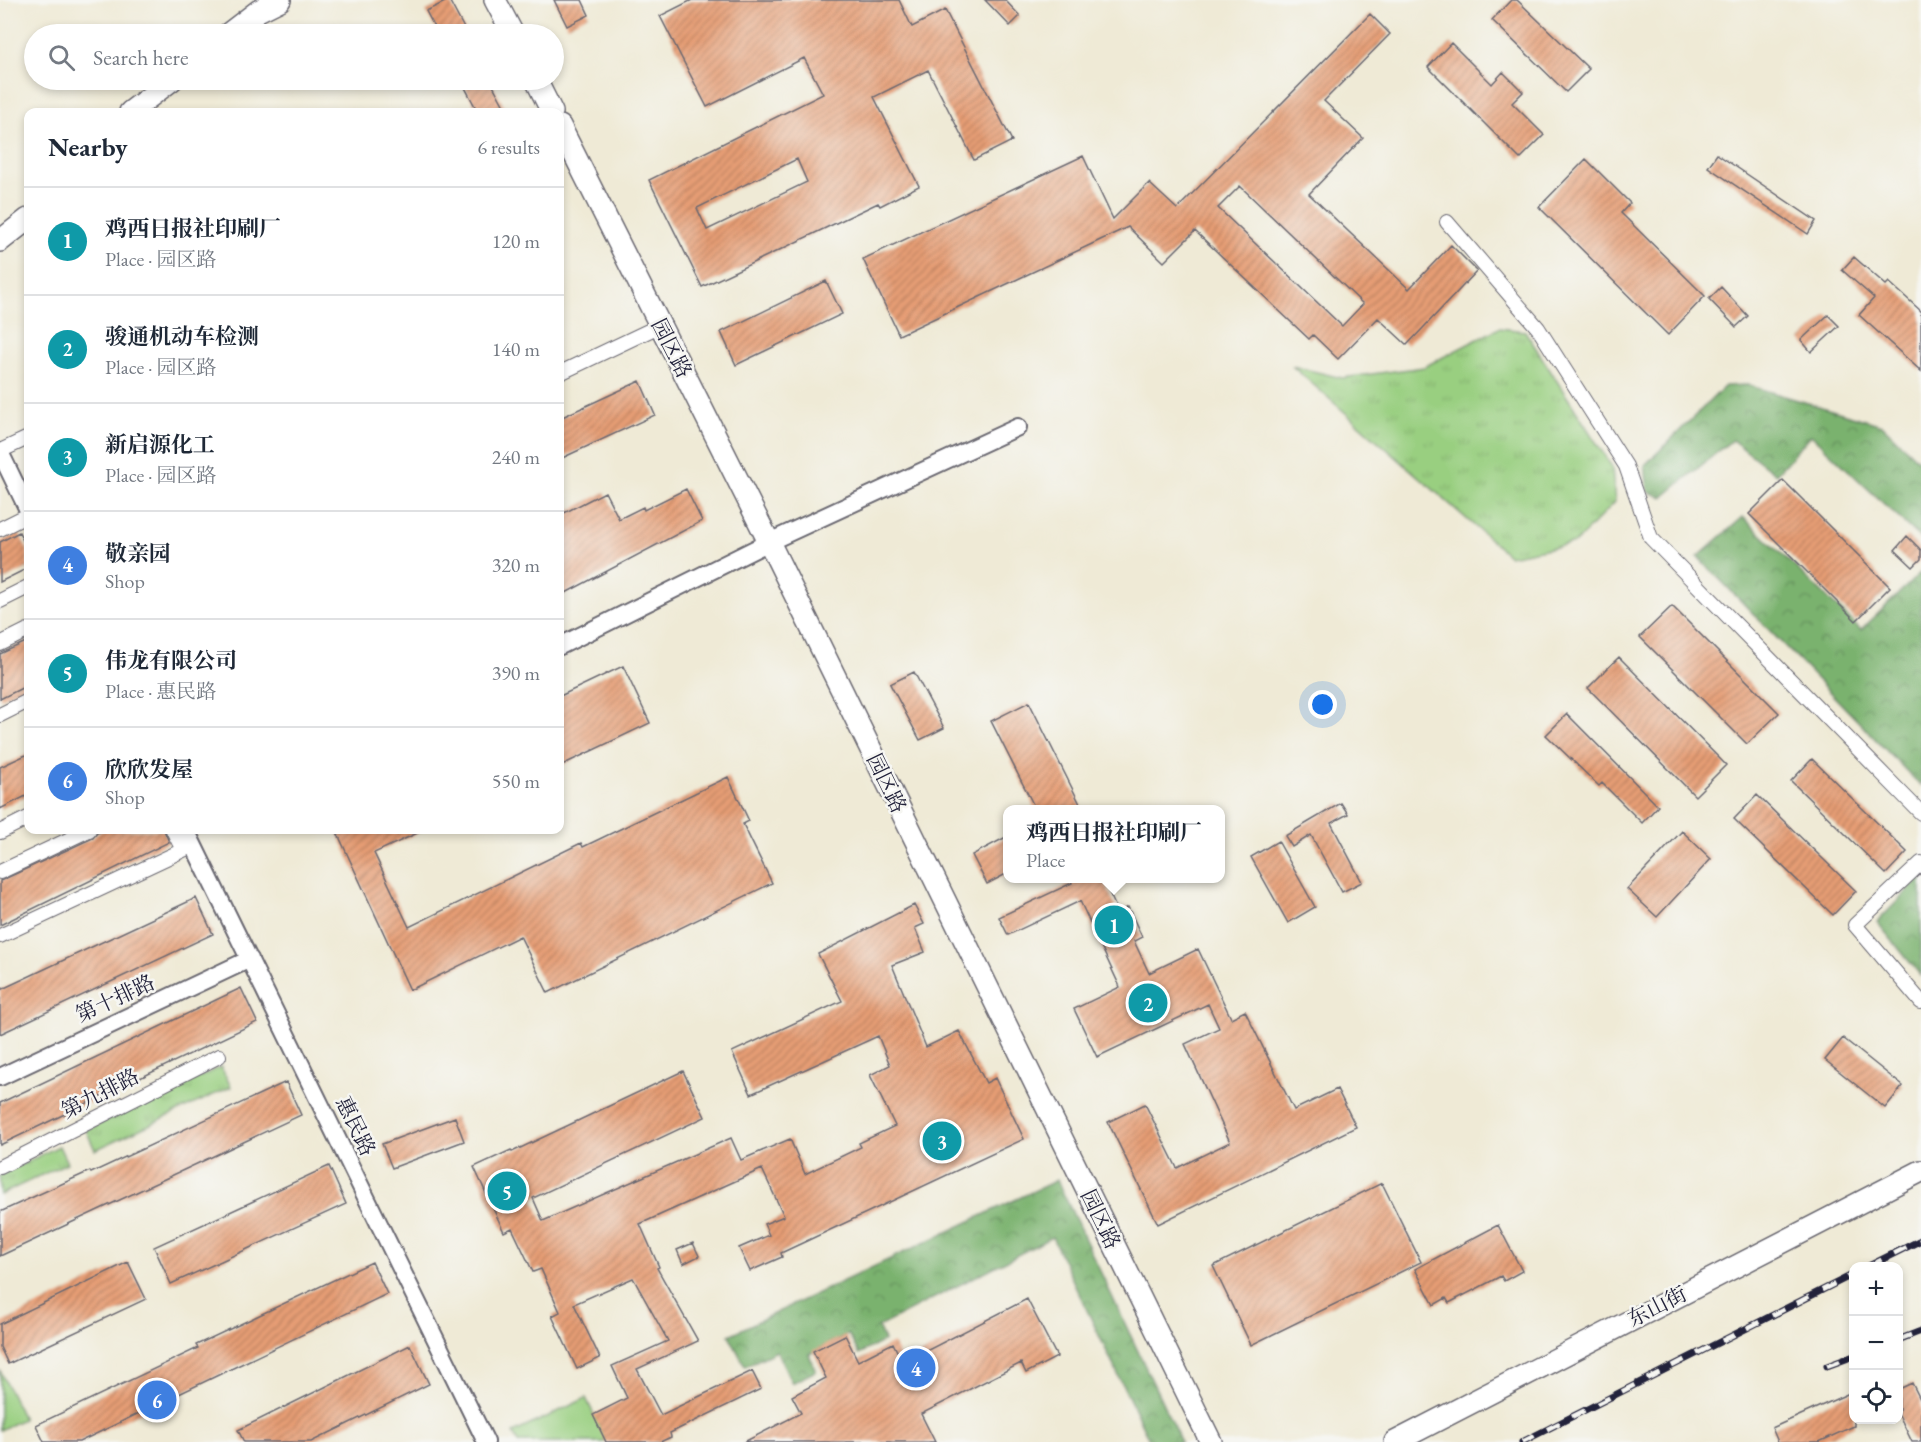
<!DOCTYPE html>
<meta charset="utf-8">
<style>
body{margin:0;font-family:"EB Garamond","Noto Serif SC",serif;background:#f2f2f3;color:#1f2937}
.controls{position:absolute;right:18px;bottom:18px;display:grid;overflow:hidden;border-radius:12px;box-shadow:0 3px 9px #0003}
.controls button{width:54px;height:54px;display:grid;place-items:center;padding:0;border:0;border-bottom:2px solid #e0e1e3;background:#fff;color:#1f2937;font:30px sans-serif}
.you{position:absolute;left:1323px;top:705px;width:21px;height:21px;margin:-15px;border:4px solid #fff;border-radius:50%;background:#1a73e8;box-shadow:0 0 0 9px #1a73e833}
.badge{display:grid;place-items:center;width:39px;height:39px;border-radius:50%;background:#1a73e8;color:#fff;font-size:20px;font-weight:700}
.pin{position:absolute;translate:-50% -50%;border:3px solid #fff;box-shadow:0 2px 6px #0006}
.popup{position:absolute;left:1003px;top:805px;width:222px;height:78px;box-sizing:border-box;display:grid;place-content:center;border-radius:12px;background:#fff;filter:drop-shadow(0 2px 4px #0005);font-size:20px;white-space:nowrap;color:#747a83}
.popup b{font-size:22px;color:#1f2937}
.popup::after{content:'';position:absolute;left:50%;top:100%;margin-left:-12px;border:12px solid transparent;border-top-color:#fff}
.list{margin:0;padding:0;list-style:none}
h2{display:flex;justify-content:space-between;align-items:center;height:78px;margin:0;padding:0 24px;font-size:26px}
h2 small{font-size:20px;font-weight:400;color:#747a83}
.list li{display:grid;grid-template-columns:39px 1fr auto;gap:18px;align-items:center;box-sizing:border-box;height:108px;padding:0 24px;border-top:2px solid #e0e1e3}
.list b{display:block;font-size:22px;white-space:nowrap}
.list p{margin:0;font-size:20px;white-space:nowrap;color:#747a83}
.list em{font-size:20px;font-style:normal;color:#747a83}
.icon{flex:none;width:33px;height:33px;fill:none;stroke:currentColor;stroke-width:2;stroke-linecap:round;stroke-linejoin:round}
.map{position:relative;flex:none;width:1921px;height:1442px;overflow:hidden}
.search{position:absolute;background:#fff;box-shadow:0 3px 9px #0003;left:24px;top:24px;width:540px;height:66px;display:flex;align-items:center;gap:15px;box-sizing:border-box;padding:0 21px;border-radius:33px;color:#747a83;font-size:22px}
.panel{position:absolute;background:#fff;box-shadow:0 3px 9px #0003;left:24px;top:108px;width:540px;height:726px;border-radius:12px}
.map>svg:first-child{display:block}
</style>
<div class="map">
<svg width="1921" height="1442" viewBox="0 0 1921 1442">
<defs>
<pattern id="grass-tufts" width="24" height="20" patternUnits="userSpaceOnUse" patternTransform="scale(1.5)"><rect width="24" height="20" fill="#99cf80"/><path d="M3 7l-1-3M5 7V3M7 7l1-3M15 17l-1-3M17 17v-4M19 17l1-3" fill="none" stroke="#84b170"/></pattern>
<pattern id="forest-crowns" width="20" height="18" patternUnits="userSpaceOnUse" patternTransform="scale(1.5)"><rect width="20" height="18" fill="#7ab26e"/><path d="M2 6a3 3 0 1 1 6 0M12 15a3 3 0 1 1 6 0" fill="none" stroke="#64905c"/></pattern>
<pattern id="building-hatch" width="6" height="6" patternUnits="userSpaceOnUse" patternTransform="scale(1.5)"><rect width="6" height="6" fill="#e69d74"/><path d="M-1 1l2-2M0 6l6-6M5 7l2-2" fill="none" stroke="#ba8060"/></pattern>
</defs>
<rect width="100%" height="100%" fill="#f6f6f2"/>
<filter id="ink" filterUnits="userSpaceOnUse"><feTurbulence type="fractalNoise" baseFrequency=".0167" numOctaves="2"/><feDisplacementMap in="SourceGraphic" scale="12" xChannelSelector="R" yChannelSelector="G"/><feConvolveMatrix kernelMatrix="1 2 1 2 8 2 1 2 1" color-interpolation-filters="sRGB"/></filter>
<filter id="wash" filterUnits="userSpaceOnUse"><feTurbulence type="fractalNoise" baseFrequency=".008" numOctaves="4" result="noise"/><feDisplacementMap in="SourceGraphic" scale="24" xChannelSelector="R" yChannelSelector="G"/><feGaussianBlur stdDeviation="1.35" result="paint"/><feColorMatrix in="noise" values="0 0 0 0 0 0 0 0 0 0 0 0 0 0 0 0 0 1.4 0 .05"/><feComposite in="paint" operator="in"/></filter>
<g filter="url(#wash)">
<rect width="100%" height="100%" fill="#efead6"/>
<path fill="url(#grass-tufts)" stroke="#5e785e" stroke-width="1.5" d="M1499,328l26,3 87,136 3,35 -40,41 -66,13 -217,-190 50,12 82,-11z
M221,1067l10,20 -136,63 -9,-20z
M59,1146l8,17 -67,32v-20z"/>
<path fill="url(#forest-crowns)" stroke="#4e6a54" stroke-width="1.5" d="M1747,385l135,40 39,38v76l-110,-104 -35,39 -44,-34 -69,57 -15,-5 -3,-27 80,-79z
M1743,517l118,113 60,-58v214l-223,-229z
M1921,877v99l-44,-54z
M1057,1180l124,262h-31l-98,-205 -174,90 6,14 -25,13 -11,-20 -39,20 7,17 -24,12 -15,-32 -32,15 -16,-31z"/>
<path fill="#99cf80" stroke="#5e785e" stroke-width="1.5" d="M0,1370l23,49 -23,11z
M586,1398l21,44h-89l-5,-9z"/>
<g id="blocks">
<path fill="url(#building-hatch)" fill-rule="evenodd" d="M449,0l18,34h-29l-12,-23z
M554,0h28l7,15 -22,11z
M692,0h207l13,27 33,-17 67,131 -38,19 -46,-90 -54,27 45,89 -39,20 -2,-3 -176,84 -53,-107 174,-86 -19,-36 -97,49 -47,-91zM797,159l10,23 -100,48 -10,-22z
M985,0h20l15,16 -10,10z
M1511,0h6l72,69 -23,23 -74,-72z
M1370,14l20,20 -66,67 39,37 -54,56 100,95 42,-44 26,26 -70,74 -29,-27 -40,41 -25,-24 -4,4 -114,-108 -31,31 -36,-35 -229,108 -36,-76 220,-103 30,63 36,-36 28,26zM1240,186l123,118 -21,22 -124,-118z
M1451,43l41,41 11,-12 20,20 -11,11 32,32 -24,24 -92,-92z
M461,80h29l15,28 -10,4h-17z
M1717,154l99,67 -8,13 -100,-67z
M1586,159l44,44 -9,10 84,83 -37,39 -129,-128z
M1854,257l32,28 3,-3 32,29v60l-62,-56 15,-17 -32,-28z
M826,281l16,33 -106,51 -15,-33z
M1721,287l27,29 -12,11 -27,-28z
M1828,315l11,11 -28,26 -10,-12z
M640,381l15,34 -95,44v-41z
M1783,480l107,107 -34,34 -107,-107z
M686,489l16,32 -142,75v-81l45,-23 14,27 24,-12 1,3z
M19,532l9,19v17l-28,14v-40z
M1907,536l14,14v9l-8,8 -18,-17z
M1672,606l107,107 -32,31 -107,-107z
M28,641v44l-28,14v-45z
M1619,657l107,108 -31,31 -107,-108z
M623,666l27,57 -90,43v-70z
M914,672l30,56 -24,12 -30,-56z
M1029,702l54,108h-47l-45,-89z
M1567,714l91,92 -16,17 -40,-40 -3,3 -53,-51z
M28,754v41l-28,14v-42z
M1812,759l95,93 -21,22 -95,-93z
M728,777l21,44 -6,3 29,59 -224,110 -28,-57 -110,54 -74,-160h88l-50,23 35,74 172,-84 2,4z
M1757,795l99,96 -23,24 -99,-96z
M1341,803l7,11 -17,9 31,59 -20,10 -31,-57 -19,12 -7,-11z
M104,830h60l5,12 -169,83v-44l93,-43 4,-5z
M1682,831l29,28 -54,58 -30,-28z
M1008,836v37l-21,11 -15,-29z
M1278,841l37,66 -27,16 -37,-66z
M1070,879h33l15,33 10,-5 14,30 -8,4 15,32 49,-24 33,69 14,-7 49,99 43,-21 19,38 -198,97 -50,-102 37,-18 32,64 53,-26 -45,-98 34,-16 -11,-24 -111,53 -23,-48 46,-22 -40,-86 -72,34 -9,-18 73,-34z
M196,898l17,36 -213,100v-44z
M914,905l10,19 -9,4 10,24 -33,13 34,82 33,-16 27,52 9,-5 29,61 -243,114 1,4 -32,14 -11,-23 30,-13 -5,-11 20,-8 -22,-47 -122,55 19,43 -2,1 41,73 -61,28 24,46 91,-44 9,18 -91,44 1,4 -11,5h-54l-13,-27 34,-17 -15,-32 56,-25 -35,-63 -59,26 26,54 -23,11 -25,-53 8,-4 -19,-43 -8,3 -21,-44 -8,4 -30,-65 37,-17 1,2 171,-81 22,46 -172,81 10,23 188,-83 10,22 49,-21 15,35 56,-27 -2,-4 36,-17 -25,-51 20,-10 -12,-29 -127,58 -19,-42 110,-51 -24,-47z
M241,988l16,34 -257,123v-42z
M1843,1038l60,48 -18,22 -60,-48z
M286,1082l15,33 -301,141v-44l90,-41 1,2z
M455,1117l9,24 -72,27 -10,-24z
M329,1166l17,38 -175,80 -17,-37z
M1382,1183l39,79 -170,83 -38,-79z
M1498,1225l24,46 -18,10 -3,-5 -52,27 -3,-5 -12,7 -19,-36z
M693,1243l6,13 -16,8 -6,-14z
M128,1262l18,37 -138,65 -8,-17v-23z
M372,1262l15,32 -308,148h-35l-8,-17 162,-77 -2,-3z
M1027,1299l30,58 -31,16 -5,-10 -100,51 14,28h-191l57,-29 -9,-17 34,-18 -13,-27 32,-16 13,26 35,-18 10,20z
M410,1345l19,39 -118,58h-67l-6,-12z
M1912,1383l9,18v41h-9l-13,-27v-26z
M1854,1391v35l-35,16h-41l-6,-14z"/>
</g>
</g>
<g filter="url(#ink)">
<use href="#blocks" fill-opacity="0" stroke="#6a6871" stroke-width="1.5"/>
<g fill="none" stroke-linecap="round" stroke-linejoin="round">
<defs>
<path id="minor" d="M1447,222l91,106 88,138 25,72 270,275
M560,373l101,-48
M0,451l28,-13
M0,529l28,-14
M0,601l28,-14
M0,644l28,-14
M0,715l28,-14
M173,830l10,20
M0,832l28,-14
M1921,863l-66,62 66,77
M0,872l89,-42
M0,936l194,-91
M0,1167l219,-111"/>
<path id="tertiary" d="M0,452l28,58
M560,646l209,-104 249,-115
M186,830l300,612
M0,1077l250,-118"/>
<path id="trunk" d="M495,0l18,34
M228,34l30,-23 22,-11
M536,80l16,32
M130,112l42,-32
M560,126l209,416 442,900
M0,241l28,-22
M1395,1442l526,-271"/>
</defs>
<use href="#minor" stroke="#6a6871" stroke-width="16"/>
<use href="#tertiary" stroke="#6a6871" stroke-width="20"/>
<use href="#trunk" stroke="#6a6871" stroke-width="24"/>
<use href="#minor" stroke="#fff" stroke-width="14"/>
<use href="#tertiary" stroke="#fff" stroke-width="16"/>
<use href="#trunk" stroke="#fff" stroke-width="21"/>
<defs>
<path id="rail" d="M1869,1266l52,-26
M1898,1340l23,-9
M1827,1366l27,-10
M1522,1442l332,-168"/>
</defs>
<use href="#rail" stroke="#22223b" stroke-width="7"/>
<use href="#rail" stroke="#f6f6f2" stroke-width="4.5" stroke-dasharray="14" stroke-linecap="butt"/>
</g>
</g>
<g text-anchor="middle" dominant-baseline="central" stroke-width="5" stroke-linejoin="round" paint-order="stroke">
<g font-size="21" fill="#22223b" stroke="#f6f6f2">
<text transform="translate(672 348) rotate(63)">园区路</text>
<text transform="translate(887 783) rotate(64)">园区路</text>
<text transform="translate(115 998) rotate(-25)">第十排路</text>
<text transform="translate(100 1093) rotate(-27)">第九排路</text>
<text transform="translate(356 1126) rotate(64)">惠民路</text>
<text transform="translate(1101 1219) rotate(64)">园区路</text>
<text transform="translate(1657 1306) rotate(-27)">东山街</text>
</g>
</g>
</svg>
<div class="controls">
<button>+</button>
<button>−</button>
<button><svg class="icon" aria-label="locate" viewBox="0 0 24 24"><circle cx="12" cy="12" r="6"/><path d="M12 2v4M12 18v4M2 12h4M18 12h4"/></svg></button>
</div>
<div class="you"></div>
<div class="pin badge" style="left:1114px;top:925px;background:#0f9aa8">1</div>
<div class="popup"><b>鸡西日报社印刷厂</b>Place</div>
<div class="pin badge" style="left:1148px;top:1003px;background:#0f9aa8">2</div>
<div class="pin badge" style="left:942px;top:1141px;background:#0f9aa8">3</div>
<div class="pin badge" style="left:916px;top:1368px;background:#3f7fe0">4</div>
<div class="pin badge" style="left:507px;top:1191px;background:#0f9aa8">5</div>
<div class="pin badge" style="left:157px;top:1400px;background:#3f7fe0">6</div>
<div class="search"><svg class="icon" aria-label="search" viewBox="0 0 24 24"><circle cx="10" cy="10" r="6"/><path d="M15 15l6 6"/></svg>Search here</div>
<section class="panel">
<h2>Nearby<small>6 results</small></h2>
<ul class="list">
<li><span class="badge" style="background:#0f9aa8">1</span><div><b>鸡西日报社印刷厂</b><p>Place · 园区路</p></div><em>120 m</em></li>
<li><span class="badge" style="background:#0f9aa8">2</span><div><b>骏通机动车检测</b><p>Place · 园区路</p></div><em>140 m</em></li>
<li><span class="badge" style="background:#0f9aa8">3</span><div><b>新启源化工</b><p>Place · 园区路</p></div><em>240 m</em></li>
<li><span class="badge" style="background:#3f7fe0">4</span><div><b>敬亲园</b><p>Shop</p></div><em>320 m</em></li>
<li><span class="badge" style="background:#0f9aa8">5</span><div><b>伟龙有限公司</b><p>Place · 惠民路</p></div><em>390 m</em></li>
<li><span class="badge" style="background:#3f7fe0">6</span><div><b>欣欣发屋</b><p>Shop</p></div><em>550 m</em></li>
</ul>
</section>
</div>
